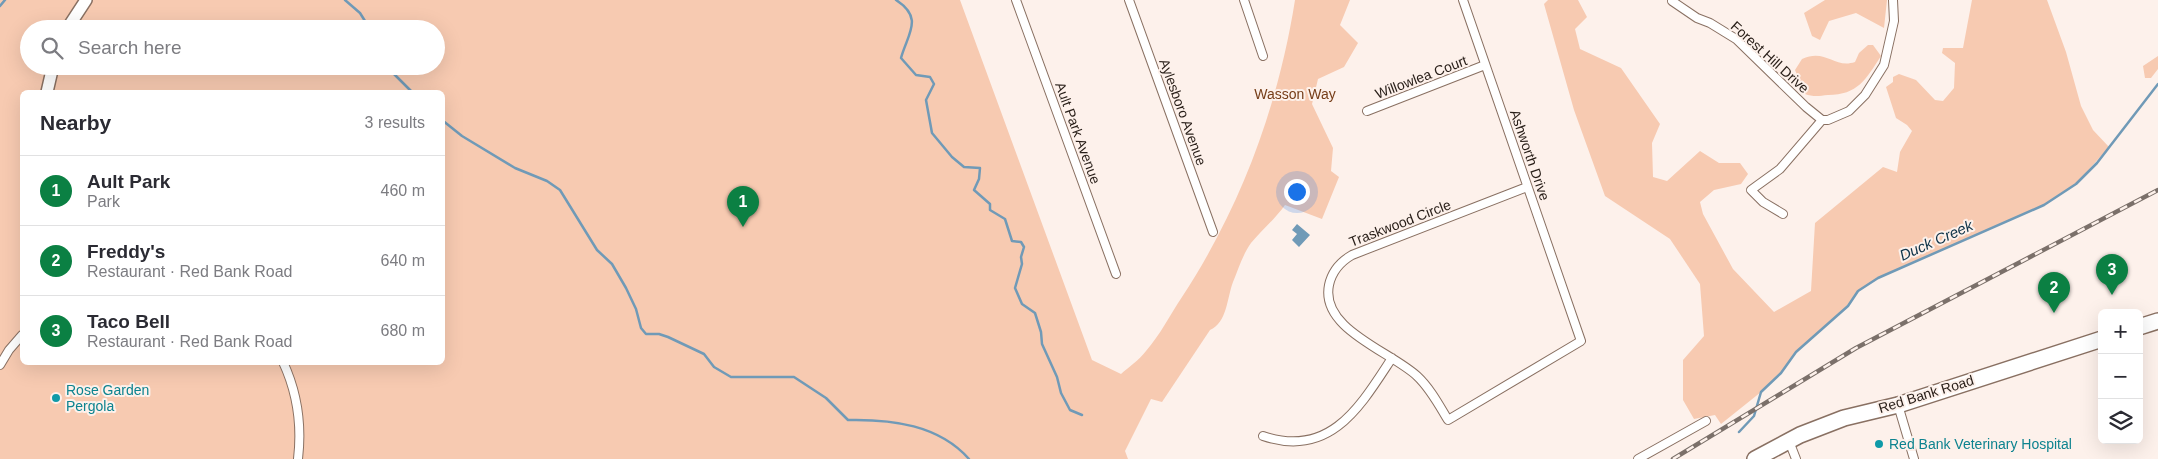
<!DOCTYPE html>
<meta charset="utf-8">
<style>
body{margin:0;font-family:Helvetica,sans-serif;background:#f2f2f3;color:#2b2b33}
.controls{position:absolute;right:15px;bottom:15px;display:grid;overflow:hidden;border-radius:8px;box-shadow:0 5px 20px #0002}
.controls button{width:45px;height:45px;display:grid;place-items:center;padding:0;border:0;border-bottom:1px solid #e1e1e2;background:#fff;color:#2b2b33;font:25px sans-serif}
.you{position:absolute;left:1296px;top:191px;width:18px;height:18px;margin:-12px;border:4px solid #fff;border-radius:50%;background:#1a73e8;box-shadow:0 0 0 8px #1a73e833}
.badge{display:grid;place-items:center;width:32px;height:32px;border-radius:50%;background:#0b8043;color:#fff;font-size:16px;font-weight:700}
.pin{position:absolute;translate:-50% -41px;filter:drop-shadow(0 1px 2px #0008)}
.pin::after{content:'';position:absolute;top:26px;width:18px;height:15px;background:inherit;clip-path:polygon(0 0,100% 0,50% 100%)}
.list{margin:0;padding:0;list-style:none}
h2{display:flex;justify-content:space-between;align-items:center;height:65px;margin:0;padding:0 20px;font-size:21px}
h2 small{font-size:16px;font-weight:400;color:#7c7c81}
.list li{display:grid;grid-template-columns:32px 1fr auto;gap:15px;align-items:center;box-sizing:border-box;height:70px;padding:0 20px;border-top:1px solid #e1e1e2}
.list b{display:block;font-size:19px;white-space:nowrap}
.list p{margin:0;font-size:16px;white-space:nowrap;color:#7c7c81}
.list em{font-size:16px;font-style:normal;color:#7c7c81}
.icon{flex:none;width:28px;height:28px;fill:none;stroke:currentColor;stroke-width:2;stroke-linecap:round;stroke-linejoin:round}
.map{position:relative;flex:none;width:2158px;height:459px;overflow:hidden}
.search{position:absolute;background:#fff;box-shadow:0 5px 20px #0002;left:20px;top:20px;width:425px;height:55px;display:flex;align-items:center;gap:12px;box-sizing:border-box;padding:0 18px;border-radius:28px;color:#7c7c81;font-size:19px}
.panel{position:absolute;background:#fff;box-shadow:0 5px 20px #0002;left:20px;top:90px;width:425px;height:275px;border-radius:8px}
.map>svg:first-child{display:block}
</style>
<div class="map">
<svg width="2158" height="459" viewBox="0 0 2158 459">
<rect width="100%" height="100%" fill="#fdf1eb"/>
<path fill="#f7cab1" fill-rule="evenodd" d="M0,0h960l132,360 29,14c8,-7 18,-14 25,-23 14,-16 24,-36 36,-54 59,-90 96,-190 113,-297h55l-10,25 18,18 -14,24 -26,12 -5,21 -1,4 21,44 -2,23 8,6 -17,42 -37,-14c-10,14 -23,25 -34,38 -8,11 -13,27 -18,39 -6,16 -6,41 -23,48l-48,72 -11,-3 -26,52 3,8h-1128zM29,29h407v37h-407zM22,92h420v270h-420z
M1548,0h30l9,17 -12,12 5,20 41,19 39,56 -8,19 1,34 14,4 33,-30 19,12h21l8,11 -7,10 -27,6 -14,12 3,12 30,55 41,43 37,-21 4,-68 68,-56 14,5 3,-20 12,-21 -5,-6 -11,-7 -10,-31 7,-5v-5l6,-3 17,6 19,20 8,1 11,-13 1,-25 -13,-10 1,-5h20l9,-48h75l19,52 15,54 12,24 16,17 -33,37 -32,21 -166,73 -20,13 -10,15 -52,46 -15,21 -20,19 -40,32 -6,-9 -21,4 -11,-19v-40l21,-24 -4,-52 -30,-45 -65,-43 -31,-86 -30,-106z
M1825,0h62l-3,28 -28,-15 -27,8 -9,19 -8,-4 -8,-23z
M1868,45h5l8,11c-15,23 -23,39 -53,39 -9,1 -15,2 -23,-1l-10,-24 7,-11c24,-11 32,10 53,3l4,-9z
M2158,56v13l-7,9h-6l-2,-12z"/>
<path fill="#709ab7" d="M1297,224l13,11 -11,12 -7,-7 5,-6 -5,-4z"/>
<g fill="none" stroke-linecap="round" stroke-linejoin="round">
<path stroke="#709ab7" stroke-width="2.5" d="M345,0l15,13 10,16
M896,0c28,18 12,33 5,58l15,17 14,2 4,7 -8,16 6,33 20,24 12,10 16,1 -1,11 -5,11 16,14v6l15,9 7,22 9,1 3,5 -3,10 1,7 -7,24 7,16 13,9 6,19 1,12 15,33 4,16 9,17 12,5
M0,6l5,-6
M386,66l26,26
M442,120l20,16 53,32 32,13 13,9 37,60 15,14 14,24 10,21 5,19 5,6h13l9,3 36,17 10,13 17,10h63l32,21 22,22c44,-1 91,5 121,39
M1739,432l15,-16 7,-24 20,-19 15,-21 52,-46 10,-15 20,-13 166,-73 32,-21 21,-21 61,-79"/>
<defs>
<path id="street" d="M1016,0l100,274
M1129,0l84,232
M1244,0l19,56
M1463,0l118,341 -133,79c-9,-15 -18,-32 -31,-44 -27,-25 -97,-47 -88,-91 3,-14 11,-23 23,-30l175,-68
M1672,1l25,17 13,5 26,16 70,68 16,13h6l21,-9 16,-16 19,-30 10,-44 -1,-21
M1367,111l118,-46
M1783,214l-20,-12 -12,-12 29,-21 42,-49
M283,362c15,32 19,63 15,97
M0,365l9,-15 13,-15
M1898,405l16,54
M1263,436c68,23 98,-31 129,-78
M1789,441l7,18
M1638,459l68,-38"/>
<path id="secondary" d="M67,29l19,-29
M47,92l6,-26"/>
<path id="highway" d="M2139,327l19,-6
M1755,459l45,-24 44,-17 54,-13 204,-66"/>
</defs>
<use href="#street" stroke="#897062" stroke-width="10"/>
<use href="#secondary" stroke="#897062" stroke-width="14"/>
<use href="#highway" stroke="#897062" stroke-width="18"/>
<use href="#street" stroke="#fff" stroke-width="8"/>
<use href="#secondary" stroke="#fff" stroke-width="11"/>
<use href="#highway" stroke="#fff" stroke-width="15"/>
<defs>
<path id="rail" d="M1673,459l183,-111 302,-158"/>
</defs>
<use href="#rail" stroke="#7b706a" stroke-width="4.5"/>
<use href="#rail" stroke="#fdf1eb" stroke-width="2.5" stroke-dasharray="8" stroke-linecap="butt"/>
</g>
<g fill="#0f9aa8" stroke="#fdf1eb" stroke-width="2">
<circle cx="56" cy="398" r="5"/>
<circle cx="1879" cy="444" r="5"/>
</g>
<g text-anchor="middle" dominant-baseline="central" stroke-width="4" stroke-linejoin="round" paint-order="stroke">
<g font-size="14" fill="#271d17" stroke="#fdf1eb">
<text transform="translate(1770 57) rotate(42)">Forest Hill Drive</text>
<text transform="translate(1421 77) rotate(-21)">Willowlea Court</text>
<text transform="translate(1183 112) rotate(70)">Aylesboro Avenue</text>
<text transform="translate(1078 133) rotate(70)">Ault Park Avenue</text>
<text transform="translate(1530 155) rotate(71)">Ashworth Drive</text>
<text transform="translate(1400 223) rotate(-21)">Traskwood Circle</text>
<text transform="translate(1926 394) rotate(-17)">Red Bank Road</text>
</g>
<g font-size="14" fill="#763d18" stroke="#fdf1eb">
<text x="1295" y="94">Wasson Way</text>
</g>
<g font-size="14" fill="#0d838f" stroke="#fdf1eb" text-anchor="start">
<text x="66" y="390">Rose Garden<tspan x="66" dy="16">Pergola</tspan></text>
<text x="1889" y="444">Red Bank Veterinary Hospital</text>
</g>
<g font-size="15" font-style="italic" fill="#0f3348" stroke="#fdf1eb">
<text transform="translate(1936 240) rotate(-24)">Duck Creek</text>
</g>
</g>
</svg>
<div class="controls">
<button>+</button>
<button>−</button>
<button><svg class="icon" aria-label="layers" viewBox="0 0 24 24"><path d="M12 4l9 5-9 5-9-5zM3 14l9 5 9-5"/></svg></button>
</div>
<div class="you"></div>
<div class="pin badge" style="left:743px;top:227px">1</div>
<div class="pin badge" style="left:2054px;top:313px">2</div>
<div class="pin badge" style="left:2112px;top:295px">3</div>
<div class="search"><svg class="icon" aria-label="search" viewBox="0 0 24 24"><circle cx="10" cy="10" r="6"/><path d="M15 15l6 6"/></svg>Search here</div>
<section class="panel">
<h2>Nearby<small>3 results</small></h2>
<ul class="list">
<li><span class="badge">1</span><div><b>Ault Park</b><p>Park</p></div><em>460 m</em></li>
<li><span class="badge">2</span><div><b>Freddy's</b><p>Restaurant · Red Bank Road</p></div><em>640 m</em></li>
<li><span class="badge">3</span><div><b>Taco Bell</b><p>Restaurant · Red Bank Road</p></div><em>680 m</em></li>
</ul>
</section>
</div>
